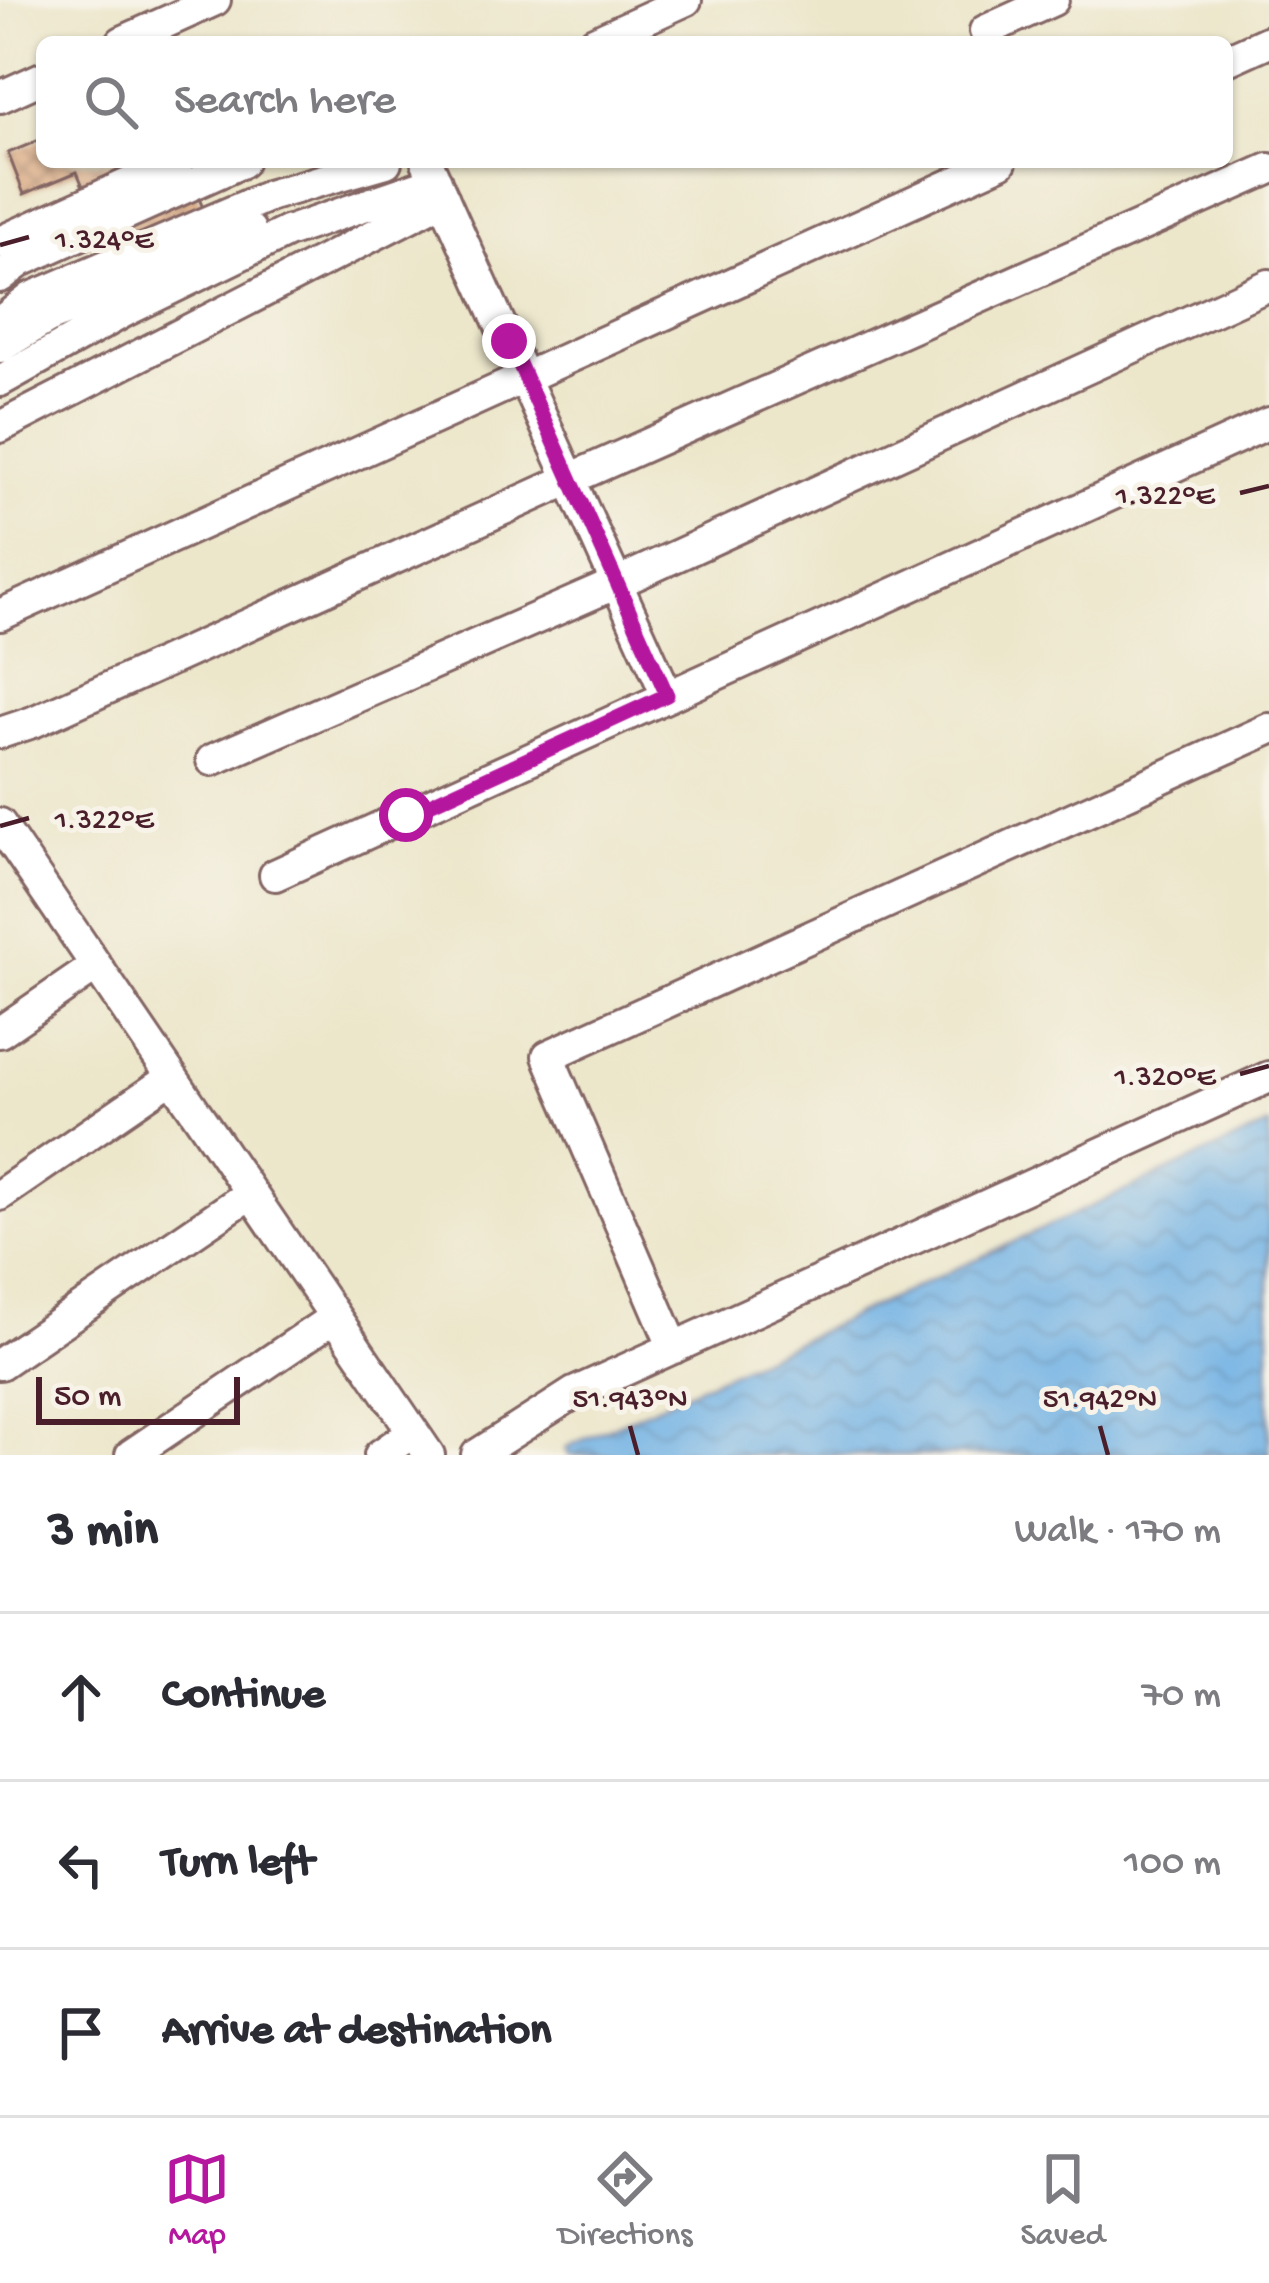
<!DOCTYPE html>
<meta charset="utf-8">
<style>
body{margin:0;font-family:"Gochi Hand",sans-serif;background:#f2f2f3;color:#2b2b33}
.scale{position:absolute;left:36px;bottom:30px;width:204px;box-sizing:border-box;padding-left:12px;border:6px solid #4a1f2b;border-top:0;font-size:33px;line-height:42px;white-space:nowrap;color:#4a1f2b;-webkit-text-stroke:9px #f7f3e8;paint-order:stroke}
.stop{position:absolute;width:36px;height:36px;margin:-27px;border:9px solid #b5179e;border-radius:50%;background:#fff}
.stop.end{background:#b5179e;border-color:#fff;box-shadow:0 3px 12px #0008}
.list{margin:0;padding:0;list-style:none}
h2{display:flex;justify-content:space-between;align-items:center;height:156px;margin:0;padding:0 48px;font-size:51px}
h2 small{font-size:39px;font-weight:400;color:#7c7c81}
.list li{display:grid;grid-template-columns:78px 1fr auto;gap:36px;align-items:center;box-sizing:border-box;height:168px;padding:0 48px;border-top:3px solid #e1e1e2}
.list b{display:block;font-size:45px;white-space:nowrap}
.list em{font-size:39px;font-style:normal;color:#7c7c81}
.icon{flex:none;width:66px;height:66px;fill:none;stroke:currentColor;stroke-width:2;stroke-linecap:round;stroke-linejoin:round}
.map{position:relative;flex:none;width:1269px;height:1455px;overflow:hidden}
.search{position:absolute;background:#fff;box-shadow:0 3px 9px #0004;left:36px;right:36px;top:36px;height:132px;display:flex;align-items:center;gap:30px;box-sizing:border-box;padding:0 42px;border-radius:18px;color:#7c7c81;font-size:45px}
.sheet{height:660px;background:#fff}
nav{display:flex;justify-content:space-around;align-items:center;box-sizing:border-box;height:168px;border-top:3px solid #e1e1e2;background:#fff;font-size:33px;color:#7c7c81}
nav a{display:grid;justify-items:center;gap:6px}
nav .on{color:#b5179e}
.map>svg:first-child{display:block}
</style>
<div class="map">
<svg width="1269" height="1455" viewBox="0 0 1269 1455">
<defs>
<pattern id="water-waves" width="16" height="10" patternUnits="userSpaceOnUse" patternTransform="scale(3)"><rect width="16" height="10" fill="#70b1e4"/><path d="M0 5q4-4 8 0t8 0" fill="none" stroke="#5e8fb9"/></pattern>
<pattern id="building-cross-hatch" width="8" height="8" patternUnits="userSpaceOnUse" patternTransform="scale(3)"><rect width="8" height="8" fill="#d8a57d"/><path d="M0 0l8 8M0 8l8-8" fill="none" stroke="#b18667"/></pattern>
</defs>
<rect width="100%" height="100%" fill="#f7f3e8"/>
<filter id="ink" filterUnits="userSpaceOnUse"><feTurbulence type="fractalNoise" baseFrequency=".00833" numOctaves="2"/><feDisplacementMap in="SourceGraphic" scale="24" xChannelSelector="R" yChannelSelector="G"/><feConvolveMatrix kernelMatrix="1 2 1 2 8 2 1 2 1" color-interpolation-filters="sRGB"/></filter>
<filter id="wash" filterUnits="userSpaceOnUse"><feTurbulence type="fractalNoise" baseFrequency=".004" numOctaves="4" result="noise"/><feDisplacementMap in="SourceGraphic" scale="48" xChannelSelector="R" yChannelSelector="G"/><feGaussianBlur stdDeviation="2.7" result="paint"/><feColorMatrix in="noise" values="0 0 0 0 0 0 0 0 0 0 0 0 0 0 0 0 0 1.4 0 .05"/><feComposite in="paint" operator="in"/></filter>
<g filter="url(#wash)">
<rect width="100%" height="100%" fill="#ece6ca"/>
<path fill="url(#water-waves)" stroke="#5d6888" stroke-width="3" d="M1269,1125v330h-700l-4,-7z"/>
<g id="blocks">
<path fill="url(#building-cross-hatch)" d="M42,139v23h142l45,109 -112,-3 -40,-96 -53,22 -16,-41z"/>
</g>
</g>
<g filter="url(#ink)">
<use href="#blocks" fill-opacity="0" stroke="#836563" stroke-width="3"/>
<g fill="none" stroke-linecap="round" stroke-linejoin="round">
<defs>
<path id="minor" d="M985,31l68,-31
M122,42l93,-42
M594,42l92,-42
M1227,60l42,-19
M0,97l42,-19
M427,162l240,533
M0,242l177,-80
M0,277l21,-16 221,-99
M0,322l31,-24 240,-103 115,-33
M0,347l48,-29 202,-88
M0,381l127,-71 160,-78 149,-51
M0,427l444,-228
M0,615l1001,-453
M0,733l33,-11 537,-243 699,-310
M212,760l405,-177 652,-298
M0,824l429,631
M275,875l994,-452
M0,1032l96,-66
M0,1195l172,-118
M674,1348l-126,-292 721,-327
M0,1364l251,-171
M131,1455l204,-138
M380,1455l33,-23
M477,1455l97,-62 695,-316"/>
</defs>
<use href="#minor" stroke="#836563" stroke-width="36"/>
<use href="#minor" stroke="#fff" stroke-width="30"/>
</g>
</g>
<g fill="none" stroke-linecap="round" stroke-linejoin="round" filter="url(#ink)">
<path stroke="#b5179e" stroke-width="15" d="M406,815l261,-120 -158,-354"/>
</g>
<path fill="none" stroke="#4a1f2b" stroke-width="4.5" d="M0,245l29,-8M1240,493l29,-7M0,826l29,-8M1240,1074l29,-8M630,1426l8,29M1100,1426l8,29"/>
<g font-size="30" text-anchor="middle" fill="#4a1f2b" stroke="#f7f3e8" stroke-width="10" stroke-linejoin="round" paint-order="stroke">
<text x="104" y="248">1.324°E</text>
<text x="1165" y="504">1.322°E</text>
<text x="104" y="828">1.322°E</text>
<text x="1165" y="1085">1.320°E</text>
<text x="630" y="1407">51.943°N</text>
<text x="1100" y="1407">51.942°N</text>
</g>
</svg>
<div class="scale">50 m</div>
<div class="stop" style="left:406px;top:815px"></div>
<div class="stop end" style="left:509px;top:341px"></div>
<div class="search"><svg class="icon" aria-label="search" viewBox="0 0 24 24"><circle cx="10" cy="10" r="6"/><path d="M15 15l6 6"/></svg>Search here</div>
</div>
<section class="sheet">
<h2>3 min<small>Walk · 170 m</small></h2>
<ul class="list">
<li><svg class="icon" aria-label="ahead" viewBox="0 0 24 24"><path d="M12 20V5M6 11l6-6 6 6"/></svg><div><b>Continue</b></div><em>70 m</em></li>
<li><svg class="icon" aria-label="left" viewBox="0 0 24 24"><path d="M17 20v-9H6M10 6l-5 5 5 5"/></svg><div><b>Turn left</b></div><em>100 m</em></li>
<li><svg class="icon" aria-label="arrive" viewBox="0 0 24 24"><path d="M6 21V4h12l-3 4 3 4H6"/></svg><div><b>Arrive at destination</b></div></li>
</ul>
</section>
<nav>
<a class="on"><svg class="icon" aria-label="map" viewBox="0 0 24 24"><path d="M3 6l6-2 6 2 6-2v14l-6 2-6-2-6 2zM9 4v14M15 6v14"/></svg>Map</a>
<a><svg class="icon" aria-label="directions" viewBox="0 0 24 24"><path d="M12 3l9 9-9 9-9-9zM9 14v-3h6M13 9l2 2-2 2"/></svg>Directions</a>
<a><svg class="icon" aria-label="saved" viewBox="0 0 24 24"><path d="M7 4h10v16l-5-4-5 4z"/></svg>Saved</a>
</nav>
